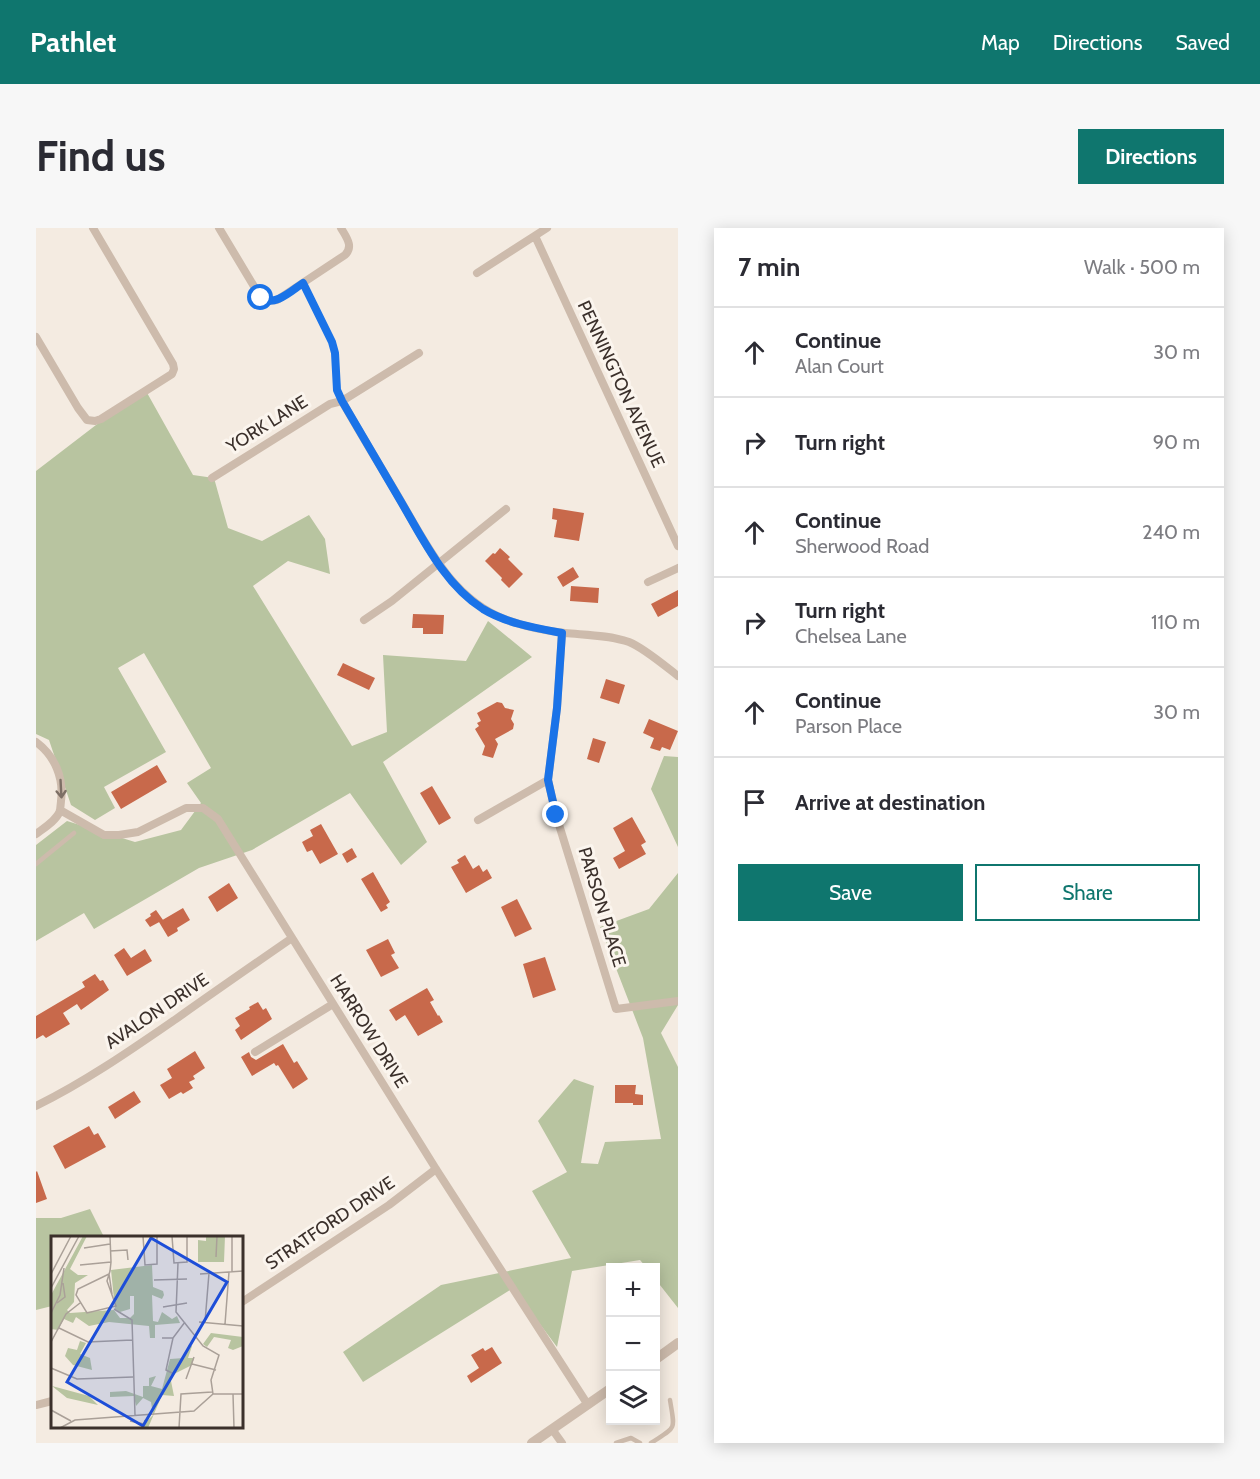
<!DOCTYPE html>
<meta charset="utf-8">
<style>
body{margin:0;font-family:Cabin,sans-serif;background:#f7f7f7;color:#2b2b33}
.controls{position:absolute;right:18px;bottom:18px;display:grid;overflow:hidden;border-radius:0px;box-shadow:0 3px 15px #0003}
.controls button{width:54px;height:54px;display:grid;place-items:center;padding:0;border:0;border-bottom:2px solid #e1e1e2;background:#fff;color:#2b2b33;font:30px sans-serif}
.stop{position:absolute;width:18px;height:18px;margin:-14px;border:4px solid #1a73e8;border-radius:50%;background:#fff}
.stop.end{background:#1a73e8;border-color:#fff;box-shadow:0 2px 6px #0008}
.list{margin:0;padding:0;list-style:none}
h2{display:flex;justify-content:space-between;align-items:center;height:78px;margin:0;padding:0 24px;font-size:26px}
h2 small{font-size:20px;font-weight:400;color:#7c7c81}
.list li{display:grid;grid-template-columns:39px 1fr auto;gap:18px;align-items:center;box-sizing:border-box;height:90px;padding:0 24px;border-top:2px solid #e1e1e2}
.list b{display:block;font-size:22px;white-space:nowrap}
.list p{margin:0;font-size:20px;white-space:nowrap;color:#7c7c81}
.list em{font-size:20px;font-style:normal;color:#7c7c81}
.actions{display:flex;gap:12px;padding:18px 24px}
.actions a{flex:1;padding:14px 0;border:2px solid #0f766e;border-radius:0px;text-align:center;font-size:21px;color:#0f766e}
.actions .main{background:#0f766e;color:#fff}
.icon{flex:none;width:33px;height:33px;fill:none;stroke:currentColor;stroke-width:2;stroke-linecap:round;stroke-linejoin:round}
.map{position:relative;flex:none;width:642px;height:1215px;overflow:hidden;border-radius:0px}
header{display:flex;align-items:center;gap:36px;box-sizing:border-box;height:84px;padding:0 30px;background:#0f766e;color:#fff}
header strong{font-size:28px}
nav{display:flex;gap:33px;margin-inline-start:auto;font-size:21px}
.intro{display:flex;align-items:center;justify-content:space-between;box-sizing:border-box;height:144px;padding:0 36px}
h1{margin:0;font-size:42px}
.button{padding:15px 27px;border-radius:0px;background:#0f766e;color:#fff;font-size:21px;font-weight:700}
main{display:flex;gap:36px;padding:0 36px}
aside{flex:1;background:#fff;border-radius:0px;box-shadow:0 3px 15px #0003}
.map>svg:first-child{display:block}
</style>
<header>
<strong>Pathlet</strong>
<nav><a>Map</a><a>Directions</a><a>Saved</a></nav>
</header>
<div class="intro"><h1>Find us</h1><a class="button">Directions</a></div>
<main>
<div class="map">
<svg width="642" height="1215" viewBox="0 0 642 1215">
<rect width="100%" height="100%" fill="#f4ebe1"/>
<path fill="#b8c4a0" d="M110,163l47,84 21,3 14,50 34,13 47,-26 16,24 5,35 -42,-13 -35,25 99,160 35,-14 -4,-77 83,6 22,-40 44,36 -149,105 44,80 -26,23 -51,-72 -98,57 -53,18 -105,61 -10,-16 -48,28v-96l31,-24 68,21 46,-12 20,-27 -14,-20 24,-15 -67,-115 -26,15 48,84 -62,35 11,21 -20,12 -24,-15 -22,-65 -13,-6v-263l90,-69z
M628,528l14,1v90l-27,-58z
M642,645v132l-17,28 17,34v241l-22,-28v-12l-10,-1 -6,-7 -68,11 -15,76 -44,-59 -150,94 -20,-30 98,-67 130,-27 -39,-67 35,-19 -29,-51 36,-42 20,7 -13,77 17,1 7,-22 56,-3 -18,-101 -43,-111 49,-18z
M54,981l14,28 -52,1v68l-16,4v-92h25z"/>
<path fill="#c8694b" d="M517,280l31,5 -5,28 -25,-4 3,-17 -5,-1z
M464,320l10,9 -2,2 15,15 -14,14 -8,-8 1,-2 -17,-17 8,-8 2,1z
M537,339l6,10 -16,10 -6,-10z
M535,358l28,2 -1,15 -28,-2z
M642,362v16l-20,11 -7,-13z
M377,386l31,1 -1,19h-20v-6h-11z
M307,435l32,15 -6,12 -32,-15z
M570,451l19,6 -6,19 -19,-6z
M461,474l5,1 3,5 9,2 -3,9 3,5 -1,5 -18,10 3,5 -5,14 -11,-3 3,-9 -10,-17 4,-3 -2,-3 4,-2 -4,-8z
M613,491l29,12 -8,19 -8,-3 -2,4 -10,-3 4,-10 -11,-5z
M557,510l13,4 -7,21 -12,-4z
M121,537l10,17 -46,27 -10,-17z
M396,558l19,32 -12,7 -19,-32z
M596,589l14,25 -5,3 5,9 -27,15 -6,-11 12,-7 -12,-23z
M285,596l17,30 -18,10 -8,-14 -5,2 -5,-10 11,-6 -3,-6z
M316,620l5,9 -10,6 -5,-9z
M429,627l8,14 6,-4 4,7 4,-3 5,9 -26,15 -15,-26 8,-4 -2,-3z
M337,644l17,30 -4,3 2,3 -7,4 -20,-33z
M193,655l9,15 -21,14 -9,-15z
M481,671l15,30 -17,8 -14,-30z
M147,680l7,12 -13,8 1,3 -10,6 -9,-15z
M120,682l7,10 -13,7 -5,-7 6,-4 -1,-2z
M352,711l7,14 -4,2 8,13 -18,9 -15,-27z
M88,720l7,10 14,-9 7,12 -25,15 -13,-21z
M509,729l11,33 -23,8 -10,-34z
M59,746l5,7 3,-1 6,10 -28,20 -4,-6 -14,9 7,11 -24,14 -3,-3 -7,4v-23l49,-29 -3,-5z
M391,760l7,12 -4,2 8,14 1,-1 4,7 -25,14 -13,-21 -9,6 -7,-11z
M222,774l5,8 3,-2 6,11 -31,21 -6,-10 5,-4 -5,-8 15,-9 -1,-2z
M247,816l11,19 3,-2 11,18 -15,10 -15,-24 -2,1 -2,-3 -22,13 -11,-19 8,-5 2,5 5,3z
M159,823l10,17 -12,8 2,3 -6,3 4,6 -10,6 -2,-2 -12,7 -9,-14 12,-7 -5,-9z
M579,857h21l-1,9 8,1v10h-10v-2h-18z
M98,863l7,11 -26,17 -7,-12z
M53,898l5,9 4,-2 8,14 -41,22 -12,-23z
M1,943l10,28 -11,4v-31z
M456,1119l10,16 -31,20 -4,-7 12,-8 -8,-13 12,-7 2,3z"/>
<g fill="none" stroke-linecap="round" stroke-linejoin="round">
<path stroke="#cdbbac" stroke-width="4.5" d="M267,55l29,59 3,11 2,37 5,11
M0,636l38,-31
M580,1215l15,-5 9,5
M615,1215c26,-17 24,-12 19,-43"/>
<path stroke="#cdbbac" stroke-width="8" d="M183,0l42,70 5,3 11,-1 68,-45c9,-9 1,-18 -4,-27
M499,8l143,310
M441,45l70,-45
M0,109l42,71 9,12 8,1 6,-2 71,-45 2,-5 -1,-5 -80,-136
M306,173c18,32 37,63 56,95 28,48 54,104 109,124 19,7 39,11 58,13 21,2 44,2 64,9 15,6 36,24 49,34
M176,250l118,-74 12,-3 77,-48
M612,354l30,-14
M328,392l28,-19 114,-92
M0,514c19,14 28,36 25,59 0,1 -1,9 -1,10 -4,10 -16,17 -24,23
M512,552l8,35 60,194 62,-8
M24,582l44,25h15l19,-3 48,-24h17l15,11 218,350 152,236
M442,592l70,-40 9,-72 5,-75
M219,824l78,-48
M0,878c49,-24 95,-56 140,-87 38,-27 77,-54 116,-81
M206,1074l147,-97 47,-36
M0,1177l16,-4
M516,1201l10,14"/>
<path stroke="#cdbbac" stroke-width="10" d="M620,1131l22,-16
M496,1215l78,-54"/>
</g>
<defs><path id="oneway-shaft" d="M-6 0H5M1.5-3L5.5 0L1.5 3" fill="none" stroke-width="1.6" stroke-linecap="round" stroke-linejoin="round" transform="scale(1.5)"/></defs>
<use stroke="#7d6f65" href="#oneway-shaft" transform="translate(25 561) rotate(87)"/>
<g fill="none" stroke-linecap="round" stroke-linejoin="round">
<path stroke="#1a73e8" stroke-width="8" d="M225,70c14,9 30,-7 42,-15l29,59 3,11 2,37 5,11c19,33 39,66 58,99 23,39 44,84 83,109 23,14 52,19 79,24l-5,75 -9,72 8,35"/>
</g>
<g text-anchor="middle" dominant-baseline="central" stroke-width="6" stroke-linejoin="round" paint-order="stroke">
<g font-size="18" fill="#3b302b" stroke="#fbf5ee">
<text transform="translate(585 156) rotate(65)">PENNINGTON AVENUE</text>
<text transform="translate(231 196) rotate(-32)">YORK LANE</text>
<text transform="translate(566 679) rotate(73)">PARSON PLACE</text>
<text transform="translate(121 783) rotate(-34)">AVALON DRIVE</text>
<text transform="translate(333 803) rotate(58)">HARROW DRIVE</text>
<text transform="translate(294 995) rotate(-34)">STRATFORD DRIVE</text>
</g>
</g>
<g transform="translate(15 1008)">
<rect width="192" height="192" fill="#f4ebe1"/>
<path d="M32,0h4l-17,33 8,6h10l-13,8 -1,19 -7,8 3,3 44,-3 6,8h10l4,-4v-18h-4v13l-10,3 -5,-3 -4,-39 41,-5 1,22 10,4 1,4 -2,4 -10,-4 1,26 5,1 4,-10 10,7 5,-3 3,7 -25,2v13h-5l-1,-12 -40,-4 -20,4 -13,-9 -3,6 -9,-4 -6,11 -7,-1v-34zM155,0h19l-1,26h-26v-22l8,1zM160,97l32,4v9l-10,4 -5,-2 3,-8 -17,-3 -7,10 -4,-3zM29,105l6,2 -6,11 10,4 2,12 -19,-5 -8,-9 3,-8 9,2zM138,108l3,2 -4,12h6l-2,7 -22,11 4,20 -12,-1 -14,33h-8l13,-13 -2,-13 -8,-4 -7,8 -2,-10 -24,1v-5l16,-1 17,6v-11h6v-8l7,-2 -5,10 11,3 8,-30 14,-1zM1,150l37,10 9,9 -31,-7z" fill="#b8c4a0"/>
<path fill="none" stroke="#aaa098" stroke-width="1.5" d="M92,0l2,29 12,-1v-28M121,0l2,27 13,-1v-26M181,0v36M33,12l26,-4M59,15l17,-1 1,10M165,21l1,-21M127,27l-2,49 27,34 16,9 -8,25 2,14M29,29l31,-3M0,38l20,-38M58,38l-31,15 -2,6 11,18 29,-7 -9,-25 3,-10 1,-9 -1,-26M58,38l3,20M149,38l43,-3M103,44l33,-1M0,52l28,-52M6,67l8,-6 -2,-14M112,71l24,-4M63,73l18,11 3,95M0,77l9,-18 4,-27M148,86l44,4M154,86l4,-49M174,88l4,-52M8,92l29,14 44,-2M111,102h11l12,-16M122,102l-7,32 8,4M0,106l15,-28 14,-11M141,128l24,6M0,132l26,11 56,-2M135,143l8,-22M182,158l1,34M0,174l20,11M79,185l14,3 1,-4M9,192l15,-8 119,-9 19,-17h30M128,192l2,-34 31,-2"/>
<path fill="#1d4ed8" fill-opacity="0.15" stroke="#1d4ed8" stroke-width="3" d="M100,2l76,44 -84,144 -76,-44z"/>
<rect width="192" height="192" fill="none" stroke="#3b302b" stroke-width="3"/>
</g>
</svg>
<div class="controls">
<button>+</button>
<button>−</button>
<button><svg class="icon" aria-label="layers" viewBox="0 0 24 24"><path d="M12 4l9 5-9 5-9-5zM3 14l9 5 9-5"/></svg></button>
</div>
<div class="stop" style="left:225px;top:70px"></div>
<div class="stop end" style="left:520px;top:587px"></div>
</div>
<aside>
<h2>7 min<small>Walk · 500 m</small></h2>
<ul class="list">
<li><svg class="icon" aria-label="ahead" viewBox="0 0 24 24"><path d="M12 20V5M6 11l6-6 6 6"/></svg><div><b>Continue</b><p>Alan Court</p></div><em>30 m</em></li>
<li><svg class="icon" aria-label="right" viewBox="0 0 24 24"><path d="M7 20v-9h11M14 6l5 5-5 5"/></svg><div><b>Turn right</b></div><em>90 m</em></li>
<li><svg class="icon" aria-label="ahead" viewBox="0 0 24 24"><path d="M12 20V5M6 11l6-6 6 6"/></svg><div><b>Continue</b><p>Sherwood Road</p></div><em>240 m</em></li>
<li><svg class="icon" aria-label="right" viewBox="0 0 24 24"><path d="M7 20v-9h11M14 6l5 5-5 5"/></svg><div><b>Turn right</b><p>Chelsea Lane</p></div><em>110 m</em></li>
<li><svg class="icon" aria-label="ahead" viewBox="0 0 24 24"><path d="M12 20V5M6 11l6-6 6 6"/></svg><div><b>Continue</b><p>Parson Place</p></div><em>30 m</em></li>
<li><svg class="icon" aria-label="arrive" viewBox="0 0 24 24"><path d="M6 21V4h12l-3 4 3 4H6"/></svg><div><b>Arrive at destination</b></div></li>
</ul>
<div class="actions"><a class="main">Save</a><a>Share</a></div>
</aside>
</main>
